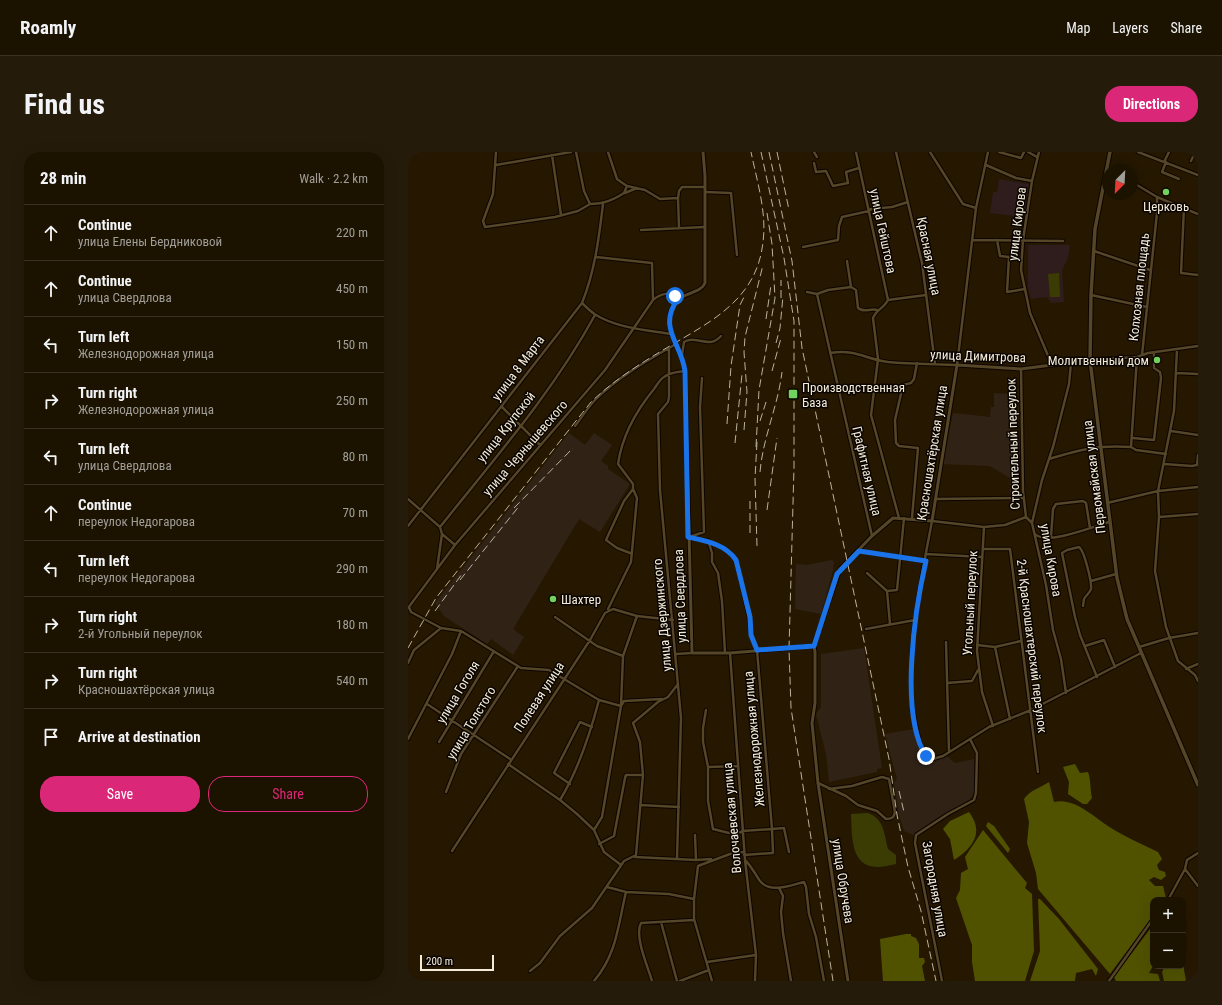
<!DOCTYPE html>
<meta charset="utf-8">
<style>
body{margin:0;font-family:"Roboto Condensed",sans-serif;background:#251b0a;color:#f1f3f6}
.controls{position:absolute;right:12px;bottom:12px;display:grid;overflow:hidden;border-radius:8px;box-shadow:0 4px 16px #0002}
.controls button{width:36px;height:36px;display:grid;place-items:center;padding:0;border:0;border-bottom:1px solid #3a3222;background:#1c1200;color:#f1f3f6;font:20px sans-serif}
.compass{position:absolute;left:694px;top:12px;width:36px;height:36px;border-radius:50%;background:#1c1200;box-shadow:0 4px 16px #0002;rotate:204deg}
.scale{position:absolute;left:12px;bottom:10px;width:74px;box-sizing:border-box;padding-left:4px;border:2px solid #f4ecda;border-top:0;font-size:11px;line-height:14px;white-space:nowrap;color:#f4ecda;-webkit-text-stroke:3px #0a0500;paint-order:stroke}
.stop{position:absolute;width:12px;height:12px;margin:-9px;border:3px solid #1a73e8;border-radius:50%;background:#fff}
.stop.end{background:#1a73e8;border-color:#fff;box-shadow:0 1px 4px #0008}
.list{margin:0;padding:0;list-style:none}
h2{display:flex;justify-content:space-between;align-items:center;height:52px;margin:0;padding:0 16px;font-size:17px}
h2 small{font-size:13px;font-weight:400;color:#a09e99}
.list li{display:grid;grid-template-columns:26px 1fr auto;gap:12px;align-items:center;box-sizing:border-box;height:56px;padding:0 16px;border-top:1px solid #3a3222}
.list b{display:block;font-size:15px;white-space:nowrap}
.list p{margin:0;font-size:13px;white-space:nowrap;color:#a09e99}
.list em{font-size:13px;font-style:normal;color:#a09e99}
.actions{display:flex;gap:8px;padding:12px 16px}
.actions a{flex:1;padding:9px 0;border:1px solid #db2777;border-radius:16px;text-align:center;font-size:14px;color:#db2777}
.actions .main{background:#db2777;color:#fff}
.icon{flex:none;width:22px;height:22px;fill:none;stroke:currentColor;stroke-width:2;stroke-linecap:round;stroke-linejoin:round}
.map{position:relative;flex:none;width:790px;height:829px;overflow:hidden;border-radius:16px}
header{display:flex;align-items:center;gap:24px;box-sizing:border-box;height:56px;padding:0 20px;background:#1c1200;border-bottom:1px solid #3a3222}
header strong{font-size:19px}
nav{display:flex;gap:22px;margin-inline-start:auto;font-size:14px}
.intro{display:flex;align-items:center;justify-content:space-between;box-sizing:border-box;height:96px;padding:0 24px}
h1{margin:0;font-size:28px}
.button{padding:10px 18px;border-radius:16px;background:#db2777;color:#fff;font-size:14px;font-weight:700}
main{display:flex;gap:24px;padding:0 24px}
aside{flex:1;background:#1c1200;border-radius:16px;box-shadow:0 4px 16px #0002}
.map>svg:first-child{display:block}
</style>
<header>
<strong>Roamly</strong>
<nav><a>Map</a><a>Layers</a><a>Share</a></nav>
</header>
<div class="intro"><h1>Find us</h1><a class="button">Directions</a></div>
<main>
<aside>
<h2>28 min<small>Walk · 2.2 km</small></h2>
<ul class="list">
<li><svg class="icon" aria-label="ahead" viewBox="0 0 24 24"><path d="M12 20V5M6 11l6-6 6 6"/></svg><div><b>Continue</b><p>улица Елены Бердниковой</p></div><em>220 m</em></li>
<li><svg class="icon" aria-label="ahead" viewBox="0 0 24 24"><path d="M12 20V5M6 11l6-6 6 6"/></svg><div><b>Continue</b><p>улица Свердлова</p></div><em>450 m</em></li>
<li><svg class="icon" aria-label="left" viewBox="0 0 24 24"><path d="M17 20v-9H6M10 6l-5 5 5 5"/></svg><div><b>Turn left</b><p>Железнодорожная улица</p></div><em>150 m</em></li>
<li><svg class="icon" aria-label="right" viewBox="0 0 24 24"><path d="M7 20v-9h11M14 6l5 5-5 5"/></svg><div><b>Turn right</b><p>Железнодорожная улица</p></div><em>250 m</em></li>
<li><svg class="icon" aria-label="left" viewBox="0 0 24 24"><path d="M17 20v-9H6M10 6l-5 5 5 5"/></svg><div><b>Turn left</b><p>улица Свердлова</p></div><em>80 m</em></li>
<li><svg class="icon" aria-label="ahead" viewBox="0 0 24 24"><path d="M12 20V5M6 11l6-6 6 6"/></svg><div><b>Continue</b><p>переулок Недогарова</p></div><em>70 m</em></li>
<li><svg class="icon" aria-label="left" viewBox="0 0 24 24"><path d="M17 20v-9H6M10 6l-5 5 5 5"/></svg><div><b>Turn left</b><p>переулок Недогарова</p></div><em>290 m</em></li>
<li><svg class="icon" aria-label="right" viewBox="0 0 24 24"><path d="M7 20v-9h11M14 6l5 5-5 5"/></svg><div><b>Turn right</b><p>2-й Угольный переулок</p></div><em>180 m</em></li>
<li><svg class="icon" aria-label="right" viewBox="0 0 24 24"><path d="M7 20v-9h11M14 6l5 5-5 5"/></svg><div><b>Turn right</b><p>Красношахтёрская улица</p></div><em>540 m</em></li>
<li><svg class="icon" aria-label="arrive" viewBox="0 0 24 24"><path d="M6 21V4h12l-3 4 3 4H6"/></svg><div><b>Arrive at destination</b></div></li>
</ul>
<div class="actions"><a class="main">Save</a><a>Share</a></div>
</aside>
<div class="map">
<svg width="790" height="829" viewBox="0 0 790 829">
<rect width="100%" height="100%" fill="#261800"/>
<path fill="#302316" d="M586,241l19,1 -3,44h9v56h-9v-16l-20,-12 -47,-2 10,-51 37,4 1,-10h3z
M161,281l16,12 9,-12 18,12 -11,16 7,5v3l22,15 -30,48 -21,-13 -66,110 11,8 -11,18 -22,-16 -4,5 -43,-28 -9,-13z
M424,408l2,2 -1,8 -12,44 -26,-5 1,-45 11,1z
M456,496l18,120 -5,1v3l-48,10 -3,-28 -10,-40 5,-7v-53z
M506,577l12,35 21,-8 8,7 19,-4v34l-5,8 -56,34 -9,-4 -5,-16 -5,-33 3,-3 -12,-45z"/>
<path fill="#2f1c1d" d="M591,27l30,5 -5,33 -34,-4 3,-21h4z
M620,93h42l-2,13 -6,12 2,32 -13,1 -4,-6 -16,2 -3,-12z"/>
<path fill="#3b3c03" d="M651,121l1,24h-10l-2,-23z
M460,661c16,6 16,20 20,36l8,6v9c-6,1 -13,3 -19,3 -27,0 -25,-33 -26,-53z"/>
<path fill="#505200" d="M667,612l5,9 8,-1c3,8 2,17 4,26l-5,6h-4l-15,-10 1,-12 -6,-15z
M641,630l5,20c23,-5 43,19 62,29 14,8 28,14 42,21l4,7 -5,6 2,5 6,2 1,4 -5,4 -7,-3 -5,3 6,6h8l3,12 -1,2h-12v16l-43,58 -72,-85 -2,-16 -9,-30 2,-21 -5,-23c6,-9 16,-11 25,-17z
M561,660c15,20 5,35 -15,48l-4,-21 -7,-10 7,-8z
M580,670l6,4 16,23 -2,4 -22,-27z
M575,678l44,53 -2,5 7,6 2,57 -9,30h-50l-3,-19v-17l-16,-47 4,-8 1,-17 7,-4 -3,-12z
M630,747h2l19,20 39,50 -2,7 -4,-7 -16,4 -1,8h-45l10,-30z
M745,773v41l-4,7 9,1 2,7h-44l-2,-4z
M498,782h5v2l5,2 3,6v14h5l1,4 -3,4 3,15h-42l-3,-42z
M775,812l3,17h-22l-2,-9 3,-6h18z"/>
<g fill="none" stroke-linecap="round" stroke-linejoin="round">
<defs>
<path id="minor" d="M88,0l-3,42 -10,27 2,6 70,-10 23,-6 12,-7
M168,0l8,39 6,13c14,0 23,-4 34,-11l3,-7
M200,0l9,27 4,3 6,4 18,4 15,9 18,-1 1,-7 3,-4h23
M406,0l3,5
M448,0l32,148c-4,8 -12,10 -15,18l5,41 -7,56 28,103
M488,0l26,111 13,101
M522,0l33,52 13,4
M591,0l22,6 3,-6
M620,0l9,5
M631,0l-7,29 -9,59 -2,30 9,43 22,52
M730,0l60,23
M144,3l9,60
M783,9l4,-9
M756,10l5,-10
M758,10l-4,10 17,7
M406,11l2,9 10,-1 7,15 15,-3 -2,-11 13,-4
M88,13l75,-13
M578,13l30,13 16,3
M724,30l25,15 41,17
M297,40l26,1 6,62
M217,41l12,-5
M270,46l1,30
M776,55l-3,66 17,2
M233,78l64,-3
M565,88l90,1
M589,88l3,16 9,1 -2,35 18,-3
M395,95l35,-7 1,-14 3,-9 27,-6 2,-2 21,-2 16,-5
M686,99l56,19
M188,105l56,6 1,37
M439,109l4,26 5,3 2,18c5,5 13,0 19,2
M399,140l10,2 11,-4 23,-3
M409,142l55,242
M683,143l56,12
M480,148l38,-5
M174,151c4,4 9,9 14,12 21,13 50,15 75,19
M261,196v49l-1,5 -10,12 2,76 21,228 -4,141
M769,197l-3,62 -16,80 1,26 -4,54 11,56 12,34 17,14 3,6
M422,201c28,-4 34,6 58,9 23,2 46,2 69,3l19,-157 12,-56
M274,203l2,-13c11,-8 25,8 37,-6
M734,203l15,-142v-16
M682,208l47,-3 11,-4 50,-7
M613,217l2,122 3,26
M769,221l21,1
M94,255l38,38
M167,274c6,-8 12,-17 19,-25 22,-23 54,-41 82,-57
M763,279l27,4
M725,286l21,2 7,-62 -1,-6 -6,-4v-15
M723,295l6,-90
M641,307c33,-10 48,-14 82,-12l5,3 30,4
M756,312l28,2 5,-1 1,-10
M0,347l32,28c55,-69 113,-135 155,-212
M527,347l89,-1
M699,351l51,-12 40,-4
M618,365l-21,8 -21,2 -52,-6c-12,64 -32,154 -13,217 2,9 4,19 14,21l10,-3 46,-29 42,-17 110,-57
M618,365l6,6
M751,365l39,-3
M504,366l6,-70 -19,-2 -3,-3 -1,-23 8,-35 8,-2 3,-4 3,-16
M0,374l174,-223c13,-32 17,-66 21,-99
M32,375l2,7 13,11
M576,375l-7,124 5,41 11,34
M627,382c11,12 60,-8 74,-12
M281,385c17,4 36,7 47,23l13,57 2,18 6,15 15,179 12,-1 5,24
M281,385l15,-5 -4,-125 2,-29
M643,385l2,-28 3,-5 27,-3 3,2 4,25
M300,388l4,13v9l6,11 4,28 3,52
M575,397h27l28,223
M451,399l66,10
M222,401l-13,-5 -11,-8 18,-39 9,-12
M518,402l56,3
M29,417l5,-35
M459,421l20,18 3,33
M683,429l25,-7
M479,439l10,-1 7,-72
M675,454l1,-7c2,-4 6,-6 7,-10 1,-7 -7,-39 -12,-42l-12,3 -5,3 13,64 5,18 17,42
M1,455l2,5 30,16 20,3 60,37 28,2 50,30 22,6 3,-5 38,-2
M0,456l47,-63 150,-175 48,-70c7,-6 18,-10 24,-1
M200,457l23,-47 6,-64 -4,-9v-5l-15,-20c4,-28 18,-53 36,-75 3,-4 6,-10 10,-12 6,-5 14,-5 21,-6
M147,465l42,29 26,10
M458,477l49,-9
M538,490l3,109
M569,493l18,2 26,-6
M677,494l19,-6 11,27
M587,495l15,72
M731,495l30,-9 29,-5
M322,501l15,207 11,95 -1,26
M268,502l16,-1
M0,511l6,-13 27,-22
M778,517l12,-5
M539,531l25,-2 6,-11
M658,541l-5,-34 -8,-29 -7,-45 -14,-62 10,-43 11,-33 16,-63 2,-21
M19,552l83,55
M298,558l-3,18v14l5,25v34l5,28 16,4 14,-1
M0,587l44,-85 9,-23
M31,590l55,-91
M100,612l52,36 17,14 17,16 10,22 17,13
M300,615l30,-1
M410,631l28,13 12,9 19,6 9,8c5,0 8,-1 9,-7l-6,-33 -7,-2 -30,9 -23,3
M162,632l-16,-11 26,-51 12,5
M38,640l15,-38 57,-88
M152,648c19,-31 30,-66 39,-100
M232,653l39,2
M186,678l8,-13 19,-111 2,-50 14,-40
M334,679l30,-2 1,24 -29,2
M287,683l1,25
M191,692l15,-8 11,-58 1,-3h17
M44,699l138,-211 15,-27 8,-4 24,7 36,4
M227,705l61,3 15,-1
M337,708c7,7 10,14 15,21 10,13 31,4 44,1l2,5 3,27 7,23 8,44
M777,717l13,17
M199,735l19,5 43,2 25,5
M371,736l4,8 -2,16 2,21 8,48
M760,748l17,-31 2,-9 11,-7
M253,770l16,59
M299,810l49,-7
M122,819l10,-8 20,-27 32,-28 32,-47 12,-6 7,-80 -3,-33 -7,-19 25,-21 10,-5 10,-13
M186,829c23,-27 24,-56 32,-89
M244,829c-4,-14 -18,-45 -11,-58l53,-3
M272,829l29,-11
M304,829l-18,-62v-20l4,-33 32,-12 14,-2
M534,829l-27,-138 1,-8 32,-21 26,-14 2,-7 1,-40 -7,-14
M701,829l44,-62"/>
<path id="tertiary" d="M295,0l2,24v107c-5,12 -24,8 -32,23 -12,23 9,42 12,65l7,282h38l84,-7
M440,829l-30,-198 -6,-60 3,-20v-51l-1,-6 26,-77 32,-33 21,-18 39,3 25,-156 64,4 69,-9"/>
<path id="secondary" d="M702,0l-15,77 -4,66 -1,65 27,218 10,41 71,166"/>
</defs>
<use href="#minor" stroke="#0e0400" stroke-width="4.5"/>
<use href="#tertiary" stroke="#0e0400" stroke-width="5"/>
<use href="#secondary" stroke="#0e0400" stroke-width="5.5"/>
<use href="#minor" stroke="#544627" stroke-width="2.5"/>
<use href="#tertiary" stroke="#544627" stroke-width="3"/>
<use href="#secondary" stroke="#544627" stroke-width="3.5"/>
<path stroke="#bbb19d" stroke-width="1" stroke-dasharray="8 4" stroke-linecap="butt" d="M353,0l23,106 10,63v146l-5,182 2,59 42,273
M361,0l23,109 10,87 87,411 8,56 11,52 13,44 15,70
M369,0l12,58
M373,146v-18
M358,167l5,-34
M368,191l4,-15 3,-32
M364,219l9,-33
M352,269l7,-22
M319,272l4,-58 9,-61 5,-10
M336,278l3,-38 -3,-40 1,-15 18,-72
M349,290l-2,36 2,68
M327,291l7,-69
M348,295l3,-57 16,-92 -3,-54 -5,-31
M352,320c3,-35 18,-66 22,-100
M106,356l59,-60
M359,358l10,-72
M342,381v-34
M52,428l60,-75
M27,459l27,-37
M0,496l28,-50 155,-196c23,-22 50,-39 77,-55 44,-26 89,-48 95,-105 4,-29 -6,-61 -12,-90
M491,639l5,21"/>
</g>
<g fill="none" stroke-linecap="round" stroke-linejoin="round">
<path stroke="#1a73e8" stroke-width="5" d="M267,144l2,4c-19,28 4,43 8,71l3,166c18,4 37,7 48,23l14,57 1,18 6,15 57,-4 23,-72 22,-23 67,10c-11,47 -27,153 0,195"/>
</g>
<g fill="#72d25d" stroke="#0a0500" stroke-width="1.5">
<circle cx="758" cy="40" r="4"/>
<circle cx="749" cy="208" r="4"/>
<rect x="380" y="237" width="10" height="10" rx="2"/>
<circle cx="145" cy="447" r="4"/>
</g>
<g text-anchor="middle" dominant-baseline="central" stroke-width="3" stroke-linejoin="round" paint-order="stroke">
<g font-size="13" fill="#f4ecda" stroke="#0a0500" text-anchor="start">
<text x="758" y="54" text-anchor="middle">Церковь</text>
<text x="741" y="208" text-anchor="end">Молитвенный дом</text>
<text x="394" y="235">Производственная<tspan x="394" dy="15">База</tspan></text>
<text x="153" y="447">Шахтер</text>
</g>
<g font-size="13" fill="#f4ecda" stroke="#0a0500">
<text transform="translate(609 72) rotate(-83)">улица Кирова</text>
<text transform="translate(475 79) rotate(78)">улица Гейштова</text>
<text transform="translate(521 104) rotate(79)">Красная улица</text>
<text transform="translate(731 135) rotate(-84)">Колхозная площадь</text>
<text transform="translate(570 204) rotate(2)">улица Димитрова</text>
<text transform="translate(110 216) rotate(-53)">улица 8 Марта</text>
<text transform="translate(98 275) rotate(-52)">улица Крупской</text>
<text transform="translate(605 292) rotate(-92)">Строительный переулок</text>
<text transform="translate(117 296) rotate(-49)">улица Чернышевского</text>
<text transform="translate(524 301) rotate(-81)">Красношахтёрская улица</text>
<text transform="translate(459 319) rotate(77)">Графитная улица</text>
<text transform="translate(686 325) rotate(-97)">Первомайская улица</text>
<text transform="translate(643 408) rotate(80)">улица Кирова</text>
<text transform="translate(272 444) rotate(-92)">улица Свердлова</text>
<text transform="translate(562 451) rotate(-87)">Угольный переулок</text>
<text transform="translate(254 463) rotate(-95)">улица Дзержинского</text>
<text transform="translate(624 494) rotate(83)">2-й Красношахтерский переулок</text>
<text transform="translate(50 540) rotate(-59)">улица Гоголя</text>
<text transform="translate(131 545) rotate(-57)">Полевая улица</text>
<text transform="translate(63 571) rotate(-59)">улица Толстого</text>
<text transform="translate(346 587) rotate(-95)">Железнодорожная улица</text>
<text transform="translate(324 666) rotate(-95)">Волочаевская улица</text>
<text transform="translate(435 729) rotate(81)">улица Обручева</text>
<text transform="translate(527 737) rotate(80)">Загородняя улица</text>
</g>
</g>
</svg>
<div class="controls">
<button>+</button>
<button>−</button>
</div>
<svg class="compass" viewBox="-18 -18 36 36"><path d="M0-13l5 13h-10z" fill="#e53935"/><path d="M0 13l5-13h-10z" fill="#a09e99"/></svg>
<div class="scale">200 m</div>
<div class="stop" style="left:267px;top:144px"></div>
<div class="stop end" style="left:518px;top:604px"></div>
</div>
</main>
